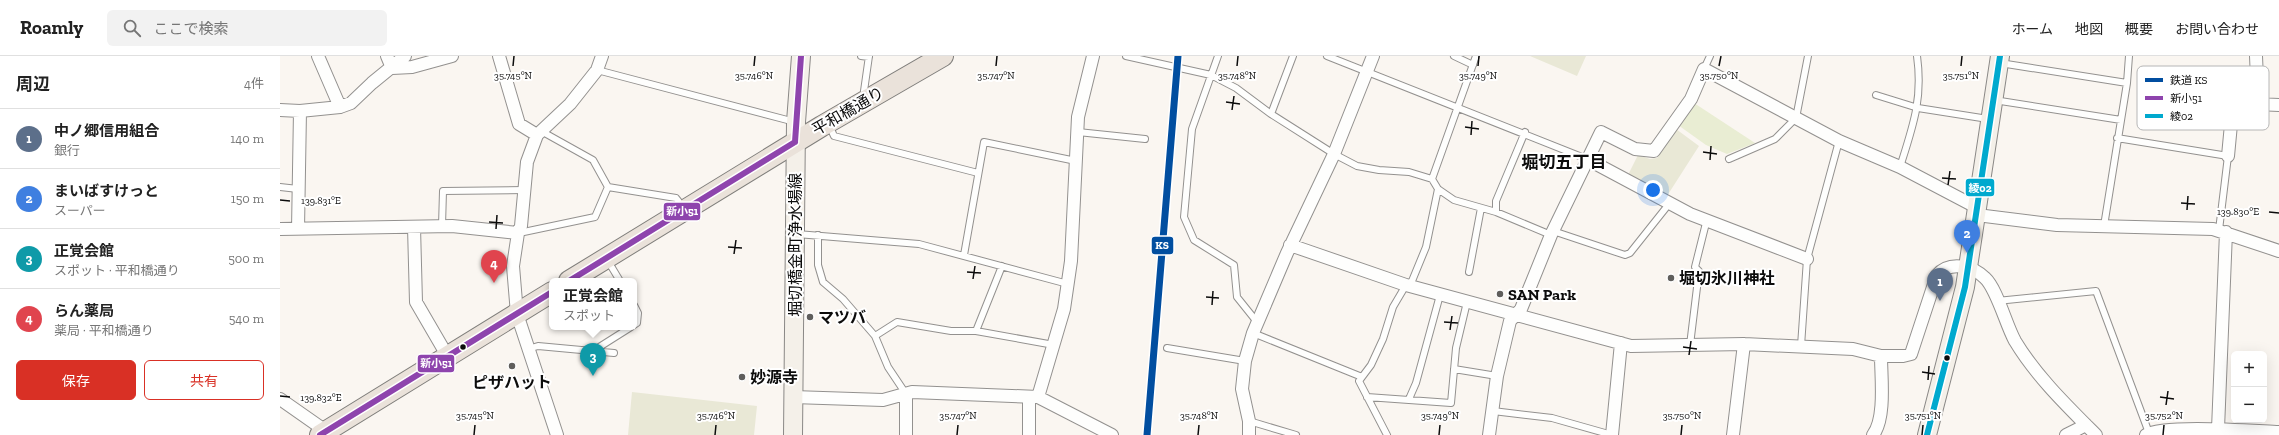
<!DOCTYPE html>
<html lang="ja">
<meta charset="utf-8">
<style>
body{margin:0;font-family:"Zilla Slab","Noto Sans JP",serif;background:#f2f2f2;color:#222}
.controls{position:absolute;right:12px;bottom:12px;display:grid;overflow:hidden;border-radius:6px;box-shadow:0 4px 16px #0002}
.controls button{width:36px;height:36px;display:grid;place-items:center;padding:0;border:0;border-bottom:1px solid #e0e0e0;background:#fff;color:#222;font:20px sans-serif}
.you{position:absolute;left:1373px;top:134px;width:14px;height:14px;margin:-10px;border:3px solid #fff;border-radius:50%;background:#1a73e8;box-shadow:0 0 0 6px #1a73e833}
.badge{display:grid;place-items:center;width:26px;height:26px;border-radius:50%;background:#d93025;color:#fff;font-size:13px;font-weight:700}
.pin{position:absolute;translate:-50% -33px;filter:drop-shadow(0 1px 2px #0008)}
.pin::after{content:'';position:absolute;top:21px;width:14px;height:12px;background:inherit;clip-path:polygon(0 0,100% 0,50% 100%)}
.popup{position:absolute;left:269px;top:222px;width:88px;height:52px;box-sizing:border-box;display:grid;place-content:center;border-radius:6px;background:#fff;filter:drop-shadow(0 1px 3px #0005);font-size:13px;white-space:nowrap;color:#767676}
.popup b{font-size:15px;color:#222}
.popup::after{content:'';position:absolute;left:50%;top:100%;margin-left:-8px;border:8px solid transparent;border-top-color:#fff}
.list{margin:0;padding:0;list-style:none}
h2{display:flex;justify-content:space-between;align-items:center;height:52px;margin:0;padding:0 16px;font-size:17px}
h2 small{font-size:13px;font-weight:400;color:#767676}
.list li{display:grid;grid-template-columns:26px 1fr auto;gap:12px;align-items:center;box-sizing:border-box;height:60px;padding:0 16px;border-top:1px solid #e0e0e0}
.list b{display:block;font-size:15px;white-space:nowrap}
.list p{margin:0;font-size:13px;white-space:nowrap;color:#767676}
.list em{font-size:13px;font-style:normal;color:#767676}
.actions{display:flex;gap:8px;padding:12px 16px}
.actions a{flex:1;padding:9px 0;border:1px solid #d93025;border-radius:6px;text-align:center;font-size:14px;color:#d93025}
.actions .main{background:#d93025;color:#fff}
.icon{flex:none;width:22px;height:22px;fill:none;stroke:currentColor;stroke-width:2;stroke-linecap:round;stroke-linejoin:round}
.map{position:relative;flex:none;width:1999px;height:379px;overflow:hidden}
header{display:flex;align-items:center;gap:24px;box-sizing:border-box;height:56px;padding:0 20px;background:#fff;border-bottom:1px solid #e0e0e0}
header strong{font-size:19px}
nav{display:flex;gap:22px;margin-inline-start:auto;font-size:14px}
.search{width:280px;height:36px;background:#f2f2f2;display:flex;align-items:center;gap:10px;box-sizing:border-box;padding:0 14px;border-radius:6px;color:#767676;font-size:15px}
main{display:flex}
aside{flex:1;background:#fff}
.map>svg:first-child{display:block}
</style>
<header>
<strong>Roamly</strong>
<div class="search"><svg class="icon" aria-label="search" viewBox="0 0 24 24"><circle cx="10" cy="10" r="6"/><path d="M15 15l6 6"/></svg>ここで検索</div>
<nav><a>ホーム</a><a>地図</a><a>概要</a><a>お問い合わせ</a></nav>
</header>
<main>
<aside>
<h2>周辺<small>4件</small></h2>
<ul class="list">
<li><span class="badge" style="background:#5c6f8a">1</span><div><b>中ノ郷信用組合</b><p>銀行</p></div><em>140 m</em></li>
<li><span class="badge" style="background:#3f7fe0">2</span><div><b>まいばすけっと</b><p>スーパー</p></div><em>150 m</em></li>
<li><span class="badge" style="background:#0f9aa8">3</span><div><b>正覚会館</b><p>スポット · 平和橋通り</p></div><em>500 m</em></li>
<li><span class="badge" style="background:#e0444e">4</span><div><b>らん薬局</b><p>薬局 · 平和橋通り</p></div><em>540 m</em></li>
</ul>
<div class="actions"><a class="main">保存</a><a>共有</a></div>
</aside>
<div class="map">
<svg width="1999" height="379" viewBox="0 0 1999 379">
<rect width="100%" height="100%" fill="#faf6f1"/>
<path fill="#e9edd3" d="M1414,47l61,40 -28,11 -21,-9 -28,-20z"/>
<path fill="#e9e8d6" d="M1250,0h56l-9,20z
M1396,73l23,17 -32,50 -39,-21 10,-20 12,4 7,-1z
M352,336l125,14 -3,29h-126z"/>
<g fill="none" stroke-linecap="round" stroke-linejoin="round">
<defs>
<path id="lane" d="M581,0l8,1
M846,0l85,19 25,13 35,26 63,40 23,12 22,4 30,2 23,7 6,10 16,11 42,12 55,23
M938,0l-26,73 -8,88 10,23 40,25 3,32 20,25
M1047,0l260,103
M1174,0l19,9
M1720,7l127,20 -23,143
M1424,13l6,-13
M317,14l198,52
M1847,27l2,-27
M1596,39l42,13 70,11
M583,42l6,-42
M1714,44l127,20
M991,58l22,-58
M549,69l5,11 144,37
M261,75l52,29 15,27 68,11 8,10
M798,76l67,7
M1837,82l111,18 -9,74
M1449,103l46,-20 21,-21 12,-62
M1620,111c13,-41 23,-68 17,-111
M1152,123l44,-123
M0,131l18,2
M1216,156v-11l29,-69
M162,170l1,-35 82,-1
M1273,175l72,24 5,-2 39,-49
M239,177l76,-16 13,-30
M517,178l122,10 149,40
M538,179v30l5,17 20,17 32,37 13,31 18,27
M684,199l20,-113 92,19
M328,205l12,20
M1189,216l12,-64
M1717,245l99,-10 53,142
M354,249l4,8 -1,10 -3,2
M696,275l26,-65
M973,277l109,44
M595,280l22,-14 54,9h25l78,14
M1410,289l9,-74 -4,-4 12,-48
M1521,290l6,-87 32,-118
M887,292l78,13
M248,293l10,-3 76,7
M313,295l38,-24
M1174,313l43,7
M1087,341l84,6 5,-55 11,-46
M1129,343l7,-16 24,-88
M1213,355l59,7 60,17
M969,365l47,14
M1107,379l-28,-54 12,-16 12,-26 10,-32 13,-22 6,-4 14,-34 12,-58"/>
<path id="street" d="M38,0l22,51
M107,0l5,12
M219,0l20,68 18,11
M1976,0l2,47
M112,12l20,-1 40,-11
M0,54l20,1 40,-4 11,-4 21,-20 33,-27
M1948,100l5,-53 46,2
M1307,103l103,55 117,45
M1697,159l80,10 156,4 66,22
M134,171l2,75 32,55
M0,173l172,-3 66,7 -5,33 4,48 40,121
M18,173l2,-118
M238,177l3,-7 6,-64 10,-27 33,-31 27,-34 5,-14
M1010,189l116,40 225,61 113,-2 109,5 28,7h22l8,-2 26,-79c12,-14 35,-10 48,3 12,11 21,47 30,63 21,35 52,65 81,94
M513,341l90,3 29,-8 126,5 74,38
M758,341l26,-88 7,-48 7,-144 15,-61
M0,343l50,35
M1938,373l8,-197
M626,379v-41
M749,379v-38
M969,379v-14l-7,-32 3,-28 8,-28 34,-80 47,-99 39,-98
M1209,379l8,-59 13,-55 11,-12 30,-74 50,-103 34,17 19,2 37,-52 13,-30 135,72 61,26 78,41
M1332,379l9,-92
M1453,379l11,-91
M1593,379c13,-17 8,-58 8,-79
M1786,379l20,-10
M1866,379c17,-11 108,-4 133,-3"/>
<path id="secondary" d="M513,379l3,-313 5,-66
M1647,379l38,-148 35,-231"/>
<path id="primary" d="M289,225l253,-155 121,-70
M40,379l232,-143"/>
</defs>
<use href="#lane" stroke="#93918f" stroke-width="8"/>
<use href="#street" stroke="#93918f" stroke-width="14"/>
<use href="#secondary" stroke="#8a8886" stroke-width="20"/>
<use href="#primary" stroke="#807f7c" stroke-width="22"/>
<use href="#lane" stroke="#fefefd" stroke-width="6"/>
<use href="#street" stroke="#fefefd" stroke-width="12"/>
<use href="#secondary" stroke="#f4f0e9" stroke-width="18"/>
<use href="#primary" stroke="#eae2da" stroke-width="20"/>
<defs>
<path id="bus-1" d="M515,86l6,-86
M289,225l226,-139
M40,379l232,-143"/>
<path id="bus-2" d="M1647,379l38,-148 35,-231"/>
</defs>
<use href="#bus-1" stroke="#fff" stroke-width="9"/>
<use href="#bus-2" stroke="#fff" stroke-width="9"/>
<use href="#bus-1" stroke="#8e44ad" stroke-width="6"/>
<use href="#bus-2" stroke="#00a9ce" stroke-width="6"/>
<defs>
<path id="rail-1" d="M867,379l31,-379"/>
</defs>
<use href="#rail-1" stroke="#fff" stroke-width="10"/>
<use href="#rail-1" stroke="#014ea0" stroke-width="7"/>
</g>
<path fill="none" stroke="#0c0c0c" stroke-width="1.5" d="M233,10l1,-10M474,10l1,-10M716,10l1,-10M957,10l1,-10M1198,10l1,-10M1439,10l2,-10M1681,10l1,-10M946,46l14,2M952,54l2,-14M1185,71l14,2M1191,79l1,-14M1423,96l14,2M1430,104l1,-14M1662,122l14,1M1668,129l2,-14M0,144l10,1M1901,147l14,1M1907,154l1,-14M1989,156l10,1M209,166l14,1M216,173l1,-14M448,191l14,1M454,198l2,-14M687,216l14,1M693,223l2,-13M926,241l13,1M932,249l1,-14M1164,266l14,1M1170,274l2,-14M1403,291l14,2M1409,299l2,-14M1642,316l13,2M1648,324l1,-14M0,340l10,1M1880,341l14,2M1886,349l2,-14M194,379l1,-10M435,379l1,-10M677,379l1,-10M918,379l1,-10M1159,379l1,-10M1401,379l1,-10M1642,379l1,-10M1883,379l1,-10"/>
<g fill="#5f5e5c" stroke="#fff" stroke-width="1.5">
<circle cx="1391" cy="222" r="4"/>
<circle cx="1220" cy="238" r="4"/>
<circle cx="530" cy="261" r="4"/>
<circle cx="232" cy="310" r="4"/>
<circle cx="462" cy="321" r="4"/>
</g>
<g fill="#0c0c0c" stroke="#fff" stroke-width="1.5">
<circle cx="183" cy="291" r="3.5"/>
<circle cx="1667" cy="302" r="3.5"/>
</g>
<g text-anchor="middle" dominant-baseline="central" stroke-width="4" stroke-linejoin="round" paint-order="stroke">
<g font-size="16" fill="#0c0c0c" stroke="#fff">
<text transform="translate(568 55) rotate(-30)">平和橋通り</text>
<text transform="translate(515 189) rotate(-90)">堀切橋金町浄水場線</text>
</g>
<g font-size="16" font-weight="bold" fill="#0c0c0c" stroke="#fff" text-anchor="start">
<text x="1399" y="222">堀切氷川神社</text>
<text x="1228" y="238">SAN Park</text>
<text x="538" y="261">マツバ</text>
<text x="470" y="321">妙源寺</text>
<text x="232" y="326" text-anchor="middle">ピザハット</text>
</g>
<g font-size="17" font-weight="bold" fill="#0c0c0c" stroke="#fff">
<text x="1284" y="106">堀切五丁目</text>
</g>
</g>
<rect x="1857" y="10" width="132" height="64" rx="6" fill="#fff" stroke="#b6b6b6" stroke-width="1"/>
<rect x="1865" y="22" width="18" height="4" fill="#014ea0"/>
<rect x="1865" y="40" width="18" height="4" fill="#8e44ad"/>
<rect x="1865" y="58" width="18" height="4" fill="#00a9ce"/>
<g font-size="11" fill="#0c0c0c">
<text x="1890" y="28">鉄道 KS</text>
<text x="1890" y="46">新小51</text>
<text x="1890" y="64">綾02</text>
</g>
<g font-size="10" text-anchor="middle" fill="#0c0c0c" stroke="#fff" stroke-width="4" stroke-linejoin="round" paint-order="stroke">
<text x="233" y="23">35.745°N</text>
<text x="474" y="23">35.746°N</text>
<text x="716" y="23">35.747°N</text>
<text x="957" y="23">35.748°N</text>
<text x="1198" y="23">35.749°N</text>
<text x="1439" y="23">35.750°N</text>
<text x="1681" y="23">35.751°N</text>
<text x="41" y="148">139.831°E</text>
<text x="1958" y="159">139.830°E</text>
<text x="41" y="345">139.832°E</text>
<text x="195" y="363">35.745°N</text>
<text x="436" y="363">35.746°N</text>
<text x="678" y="363">35.747°N</text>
<text x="919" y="363">35.748°N</text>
<text x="1160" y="363">35.749°N</text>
<text x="1402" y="363">35.750°N</text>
<text x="1643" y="363">35.751°N</text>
<text x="1884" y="363">35.752°N</text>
</g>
<g stroke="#fff" stroke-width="1.5">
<rect x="1685" y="122" width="30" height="19" rx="4" fill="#00a9ce"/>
<rect x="383" y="146" width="38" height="19" rx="4" fill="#8e44ad"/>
<rect x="871" y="180" width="23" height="19" rx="4" fill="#014ea0"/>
<rect x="137" y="298" width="38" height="19" rx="4" fill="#8e44ad"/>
</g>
<g font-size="11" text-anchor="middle" font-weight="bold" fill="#fff">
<text x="1700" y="136">綾02</text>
<text x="402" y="159">新小51</text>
<text x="882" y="193">KS</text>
<text x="156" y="311">新小51</text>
</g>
</svg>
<div class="controls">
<button>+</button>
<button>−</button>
</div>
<div class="you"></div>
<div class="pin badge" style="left:1660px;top:245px;background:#5c6f8a">1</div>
<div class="pin badge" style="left:1687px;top:197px;background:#3f7fe0">2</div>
<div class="pin badge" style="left:313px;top:320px;background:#0f9aa8">3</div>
<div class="popup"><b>正覚会館</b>スポット</div>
<div class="pin badge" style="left:214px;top:227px;background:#e0444e">4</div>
</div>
</main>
